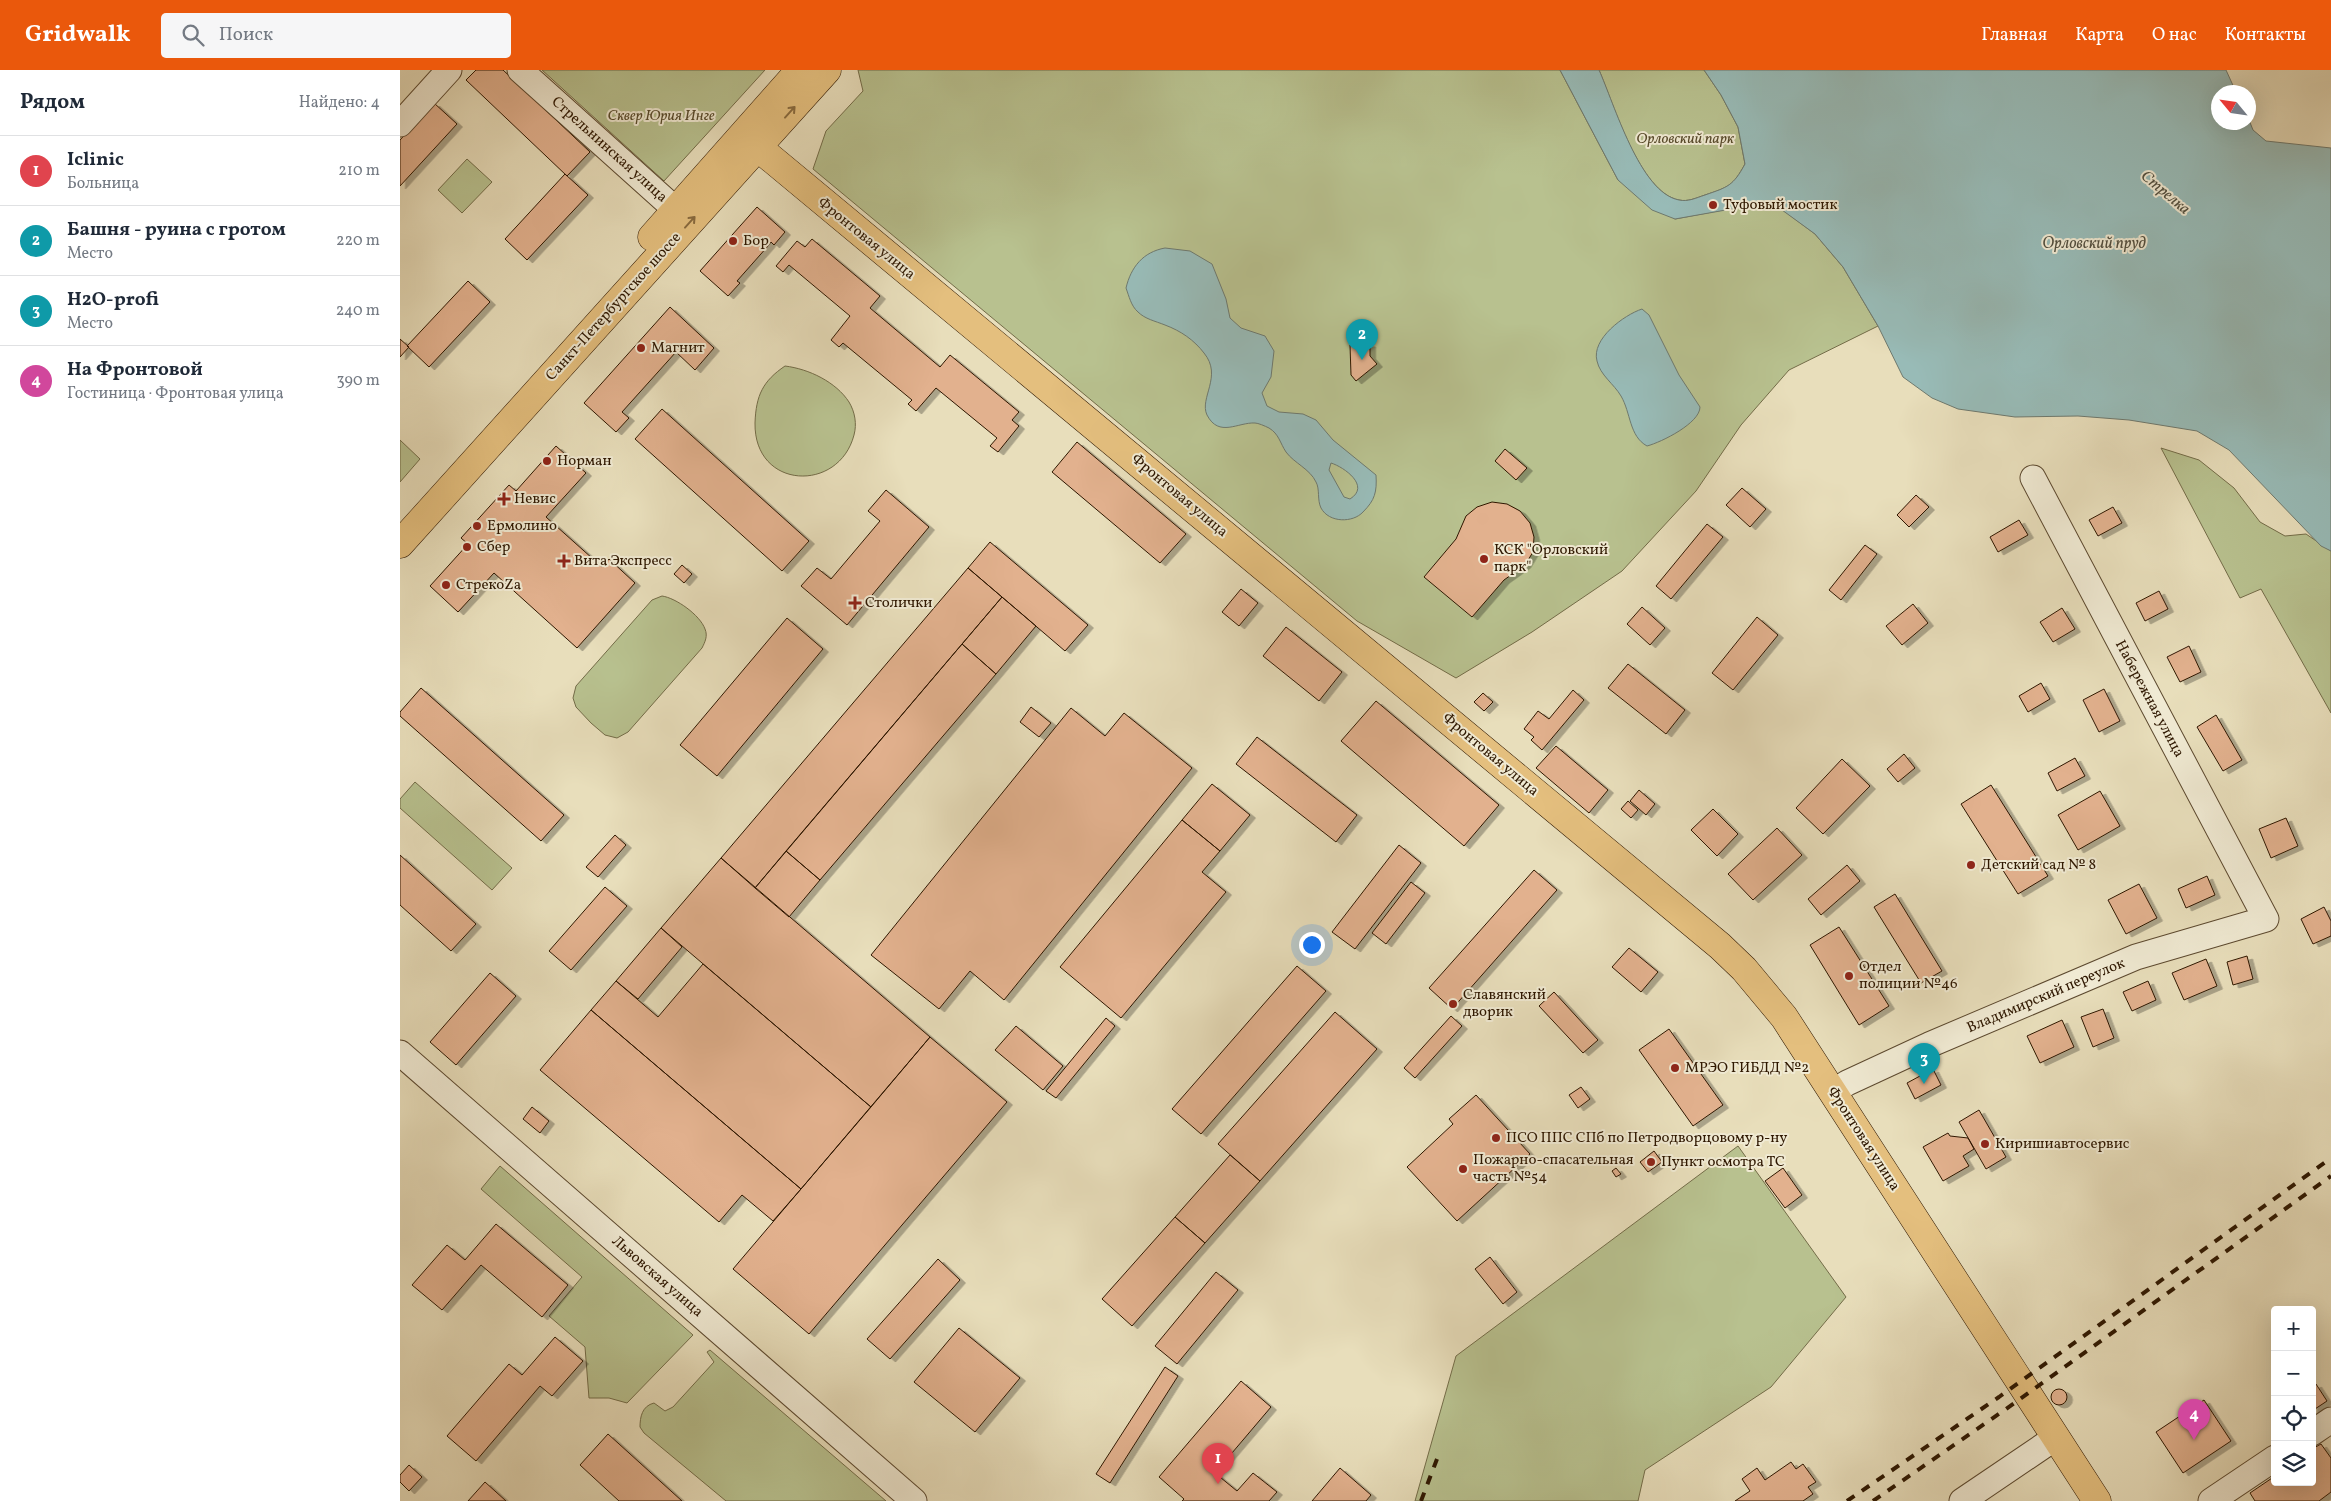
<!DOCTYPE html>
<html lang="ru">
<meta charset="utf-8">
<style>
body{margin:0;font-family:Vollkorn,serif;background:#f6f6f7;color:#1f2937}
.controls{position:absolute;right:15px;bottom:15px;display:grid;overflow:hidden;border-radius:5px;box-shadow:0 5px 20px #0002}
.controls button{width:45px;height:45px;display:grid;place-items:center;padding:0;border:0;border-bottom:1px solid #e0e1e3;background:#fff;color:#1f2937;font:25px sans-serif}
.compass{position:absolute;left:1811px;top:15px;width:45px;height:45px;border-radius:50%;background:#fff;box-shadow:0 5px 20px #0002;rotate:299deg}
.you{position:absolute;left:911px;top:874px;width:18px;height:18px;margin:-12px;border:4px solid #fff;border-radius:50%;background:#1a73e8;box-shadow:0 0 0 8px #1a73e833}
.badge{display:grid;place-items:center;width:32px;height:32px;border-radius:50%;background:#ea580c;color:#fff;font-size:16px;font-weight:700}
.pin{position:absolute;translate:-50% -41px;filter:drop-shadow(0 1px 2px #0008)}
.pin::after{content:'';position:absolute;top:26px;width:18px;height:15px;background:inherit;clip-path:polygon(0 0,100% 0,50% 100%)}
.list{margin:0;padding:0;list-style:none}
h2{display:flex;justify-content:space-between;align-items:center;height:65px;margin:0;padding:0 20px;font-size:21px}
h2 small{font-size:16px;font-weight:400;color:#747a83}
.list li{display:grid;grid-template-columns:32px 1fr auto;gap:15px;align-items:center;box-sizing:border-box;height:70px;padding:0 20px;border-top:1px solid #e0e1e3}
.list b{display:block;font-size:19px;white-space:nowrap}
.list p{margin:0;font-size:16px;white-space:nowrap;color:#747a83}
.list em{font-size:16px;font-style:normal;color:#747a83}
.icon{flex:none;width:28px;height:28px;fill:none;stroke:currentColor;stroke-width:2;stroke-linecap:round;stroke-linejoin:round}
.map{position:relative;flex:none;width:1931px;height:1431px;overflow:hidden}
header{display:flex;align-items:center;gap:30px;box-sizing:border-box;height:70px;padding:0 25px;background:#ea580c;color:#fff}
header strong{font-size:24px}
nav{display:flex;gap:28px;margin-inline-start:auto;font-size:18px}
.search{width:350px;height:45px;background:#f6f6f7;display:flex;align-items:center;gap:12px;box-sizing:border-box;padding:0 18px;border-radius:5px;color:#747a83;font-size:19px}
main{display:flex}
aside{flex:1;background:#fff}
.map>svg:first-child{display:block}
</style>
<header>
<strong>Gridwalk</strong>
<div class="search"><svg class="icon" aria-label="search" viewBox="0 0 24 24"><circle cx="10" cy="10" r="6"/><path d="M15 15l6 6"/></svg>Поиск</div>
<nav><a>Главная</a><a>Карта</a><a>О нас</a><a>Контакты</a></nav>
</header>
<main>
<aside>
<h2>Рядом<small>Найдено: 4</small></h2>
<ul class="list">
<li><span class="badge" style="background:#e0444e">1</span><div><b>Iclinic</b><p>Больница</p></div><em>210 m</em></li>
<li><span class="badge" style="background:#0f9aa8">2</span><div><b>Башня - руина с гротом</b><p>Место</p></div><em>220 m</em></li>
<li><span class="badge" style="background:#0f9aa8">3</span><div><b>H2O-profi</b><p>Место</p></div><em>240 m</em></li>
<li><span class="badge" style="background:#d1479c">4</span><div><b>На Фронтовой</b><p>Гостиница · Фронтовая улица</p></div><em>390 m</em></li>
</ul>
</aside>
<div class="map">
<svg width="1931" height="1431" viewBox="0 0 1931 1431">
<defs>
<filter id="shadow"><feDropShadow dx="5.5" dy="3" stdDeviation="0" flood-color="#0004"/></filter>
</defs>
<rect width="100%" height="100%" fill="#e8debb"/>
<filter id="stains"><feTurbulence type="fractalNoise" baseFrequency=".004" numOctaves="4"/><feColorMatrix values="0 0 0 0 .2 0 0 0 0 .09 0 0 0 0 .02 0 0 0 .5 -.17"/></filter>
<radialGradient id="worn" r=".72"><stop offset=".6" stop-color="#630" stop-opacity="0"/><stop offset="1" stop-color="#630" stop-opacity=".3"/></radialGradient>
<path fill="#b8c18f" stroke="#736c48" d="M142,0h223l-101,111z
M458,0h702l58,110 57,39 96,-18 44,33 28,33 35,59 -89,44 -48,55 -45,66 -74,80 -90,61 -76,46 -99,-57 -544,-452 13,-38 37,-40z
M1199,0h105l17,25 17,32 7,37c-12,22 -16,23 -40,31 -9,3 -17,7 -26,5 -39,-7 -66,-97 -80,-130z
M67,89l25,23 -30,31 -24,-23z
M385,296c24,3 51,16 64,36 6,10 8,22 5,33 -15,58 -100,55 -99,-12 1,-28 8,-42 30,-57z
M0,370l20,19 -20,23z
M1761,378l38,12 35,28 26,34 25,14 21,-2 25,17v162l-70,-124 -21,9z
M262,526c14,2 38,19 43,33 3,7 0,13 -3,19l-74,84 -11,6 -12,-3 -14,-12 -15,-16 -3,-9 3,-12 76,-86z
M15,712l97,86 -20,22 -92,-82v-9z
M1338,1076l108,151 -75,90 -126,83 -7,31h-223l41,-145z
M100,1096l193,169 -66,68 -18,-5h-20l-4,-51 -36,-31 33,-39 -101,-88z
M310,1280l176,151h-160l-82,-68 -4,-6c0,-10 2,-21 14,-24l11,8 8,-4 41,-45 -7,-10z"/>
<path fill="#98bbb7" stroke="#6e796e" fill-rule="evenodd" d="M1160,0h39c15,33 41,123 80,130 9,2 17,-2 26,-5 23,-8 28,-9 40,-31l-7,-37 -17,-32 -17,-25h522l10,22h-18v30h30l1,-2 4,10 13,11 65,7v403l-10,-5 -92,-96 -32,-19 -68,-11 -51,-4 -63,1 -57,-8 -26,-11 -29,-21 -25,-51 -35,-59 -28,-33 -44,-32 -96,17 -23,-9 -34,-30z
M765,178l25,3 22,13 14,35 4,19 11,10 24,8 9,15 -3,26 -9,16 5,13 12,6 24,2 13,6 17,20 43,35c1,17 -1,25 -13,37 -10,11 -34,11 -42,-4 -4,-8 -1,-19 -5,-26 -6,-13 -22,-19 -30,-30 -6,-9 -7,-18 -17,-24 -4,-2 -11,-5 -14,-5 -17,-1 -36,15 -48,-8 -8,-17 16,-39 -3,-62 -10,-13 -23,-22 -39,-28 -10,-4 -20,-6 -27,-13 -7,-6 -9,-16 -12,-24 5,-21 17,-36 39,-40zM931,393c13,4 40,23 19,36l-6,-2 -15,-27z
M1242,239l7,6 30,60 21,32c0,16 -38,35 -53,39 -18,-10 -16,-33 -26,-50 -7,-12 -21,-21 -24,-35 -6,-22 27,-46 45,-52z"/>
<path fill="#e2b18e" stroke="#2e1700" filter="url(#shadow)" d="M76,0h27l87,82 -23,24 -101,-96z
M34,33l23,21 -57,62v-46z
M165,104l23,21 -61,65 -22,-21z
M357,137l28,25 -11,13 -3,-3 -3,4 -31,35 3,2 -12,13 -28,-25z
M412,169l68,57 -10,12 70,59 10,-12 69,57 -7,8 7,6 -21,26 -8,-6 7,-8 -61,-50 -20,23 -8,-7 4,-4 -69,-57 -4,4 -8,-7 19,-24 -61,-51 -6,7 -7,-6 21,-25 8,6z
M68,211l22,21 -61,65 -22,-21z
M270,237l44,41 -19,22 -19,-18 -54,60 7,6 -13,14 -32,-29z
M0,269l9,8 -9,10z
M970,274v12l7,8 -21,17 -5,-6 -1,-30z
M262,339l147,132 -27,30 -147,-132z
M677,372l109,92 -26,29 -108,-91z
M156,376l30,27 -40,44 56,50 7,-8 26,24 -58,65 -83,-75 -36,39 -28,-26 38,-42 -7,-6 48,-53 7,6z
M1105,379l22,19 -11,12 -21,-19z
M1342,418l24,21 -16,18 -24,-22z
M486,420l43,37 -82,98 -46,-39 16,-18 14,11 49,-58 -12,-10z
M1516,425l13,12 -20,20 -12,-12z
M1092,432l15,2 13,7 10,12 4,14 -1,15 -8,13 -21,15 -32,37 -48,-40 32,-38 10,-23 11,-9z
M1713,437l9,16 -24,13 -9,-16z
M1619,450l9,15 -30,17 -8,-15z
M1307,454l16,13 -52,62 -15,-13z
M590,472l98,83 -23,26 -97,-83z
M1465,475l12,9 -36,46 -12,-10z
M282,495l10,9 -8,9 -10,-9z
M568,498l34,29 -247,291 -34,-30z
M841,519l17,14 -19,23 -17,-14z
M1759,521l9,18 -23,12 -9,-18z
M602,527l34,29 -40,48 -34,-30z
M1513,534l15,19 -26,22 -16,-19z
M1242,537l23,21 -15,17 -23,-21z
M1662,538l13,21 -22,13 -13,-20z
M1357,547l21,18 -45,55 -21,-17z
M387,548l36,31 -106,127 -37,-31z
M886,557l56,45 -23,29 -56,-45z
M562,574l34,30 -176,206 -34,-29z
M1789,576l12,26 -21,10 -13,-25z
M1228,594l57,46 -19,24 -58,-46z
M1641,613l9,16 -22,13 -9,-16z
M21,618l143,127 -23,26 -141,-125v-4z
M1704,619l16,32 -21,11 -16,-32z
M1173,620l11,10 -42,50 -11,-10 3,-3 -10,-8 14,-18 11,8z
M1083,623l10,9 -9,9 -10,-9z
M976,631l123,104 -35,41 -123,-105z
M631,637l20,16 -12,14 -19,-15z
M671,638l34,28 19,-23 68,55 -188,232 -34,-29 -31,38 -68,-54z
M1816,645l26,45 -19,11 -26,-44z
M857,667l100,78 -21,27 -100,-78z
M1156,676l52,44 -19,23 -53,-45z
M1504,684l11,14 -17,14 -11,-13z
M1675,688l10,18 -28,15 -9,-18z
M1442,689l28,27 -47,48 -27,-26z
M812,714l38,31 -30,36 -38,-31z
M1591,715l57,91 -30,18 -57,-90z
M1239,720l16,14 -9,11 -16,-14z
M1700,721l20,35 -42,24 -20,-35z
M1228,731l10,9 -7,8 -10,-9z
M1313,739l25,25 -21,22 -26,-26z
M1886,748l12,28 -27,12 -12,-29z
M782,750l38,31 -18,21 24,20 -105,126 -61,-51z
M1377,758l25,27 -49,45 -25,-26z
M215,765l11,10 -28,32 -12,-10z
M999,775l22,18 -66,86 -23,-17z
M386,781l34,29 -31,37 -34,-29z
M0,785l76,69 -25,27 -51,-46z
M321,788l209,179 -59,70 -210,-179z
M1447,795l13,16 -39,34 -13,-16z
M1134,800l23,20 -105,119 -23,-21z
M1807,806l8,19 -29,13 -8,-19z
M1011,812l14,11 -39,51 -14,-11z
M1739,814l18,34 -31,16 -18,-34z
M205,817l22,19 -56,64 -22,-19z
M1495,824l47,77 -21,12 -47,-76z
M1924,837l7,14v15l-18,8 -12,-25z
M1439,857l50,79 -30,19 -49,-80z
M261,858l21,19 -44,52 -22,-18z
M1229,878l29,24 -17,20 -29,-25z
M1847,886l6,23 -20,6 -6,-23z
M1806,889l11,27 -33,14 -12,-27z
M303,894l168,143 -70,82 -210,-179 25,-29 42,36z
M897,896l29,25 -125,143 -29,-25z
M90,903l26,23 -60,69 -26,-23z
M1748,911l8,19 -24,11 -9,-19z
M1154,922l44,48 -15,13 -44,-47z
M1703,939l11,29 -21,9 -12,-30z
M191,940l210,179 -28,32 -31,-26 -23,27 -179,-152z
M935,942l42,37 -117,132 -42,-37z
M1051,946l11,10 -47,52 -11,-10z
M706,948l9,8 -59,72 -10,-7z
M1662,950l12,27 -34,16 -13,-27z
M616,956l47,40 -20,24 -48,-40z
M1269,959l54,76 -30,21 -54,-76z
M530,967l77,65 -198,232 -76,-65z
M1533,999l8,16 -26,14 -8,-16z
M1181,1017l9,12 -12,9 -9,-13z
M1076,1025l54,59 -73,67 -50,-54 46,-43 -4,-5z
M132,1037l17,14 -9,12 -17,-14z
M1579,1040l27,47 -20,12 -27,-47z
M1548,1063l2,3 18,2 6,11 -11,7 6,10 -26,15 -20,-34z
M1254,1081l8,11 -14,10 -8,-10z
M830,1085l30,26 -55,62 -30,-26z
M1216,1098l5,6 -5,3 -4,-6z
M1383,1098l19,27 -17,13 -20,-27z
M775,1147l30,26 -73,83 -30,-27z
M96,1154l72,61 -26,32 -61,-52 -39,45 -30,-25 35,-40 18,15z
M1090,1187l27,35 -14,12 -28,-35z
M538,1189l22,21 -70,79 -23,-20z
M816,1202l22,18 -61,74 -22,-18z
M559,1258l61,50 -45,54 -61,-50z
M155,1267l28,24 -31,35 -12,-10 -64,75 -29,-25 62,-72 13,11z
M765,1297l13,9 -68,107 -14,-9z
M841,1311l30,26 -56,66 22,18 16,-18 24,19 -8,9h-87l2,-2 -25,-22z
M1916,1314l11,17 -15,10v-25z
M1651 1327a8 8 0 1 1 16 0a8 8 0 1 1-16 0Z
M1804,1330l27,41 -48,32 -27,-41z
M208,1364l74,67h-63l-39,-36z
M1921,1374l10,14v34l-12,9h-64l-5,-8 25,-17v6h37v-33z
M1391,1392l5,7 7,-5 13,18 -8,5 5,7 -10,7h-68l15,-10 -8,-12 15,-11 8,12z
M9,1395l13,12 -13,14 -9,-9v-7z
M940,1398l31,27 -5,6h-54z
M85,1412l21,19h-38z"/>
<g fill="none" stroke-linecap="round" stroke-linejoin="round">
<defs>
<path id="minor" d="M120,0l156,140
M0,54l49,-54
M0,983l514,448
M1433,1022l14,-9 82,-38 207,-88 130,-38 -233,-441
M1912,1363l19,-13
M1562,1431l93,-63
M1811,1431l64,-43"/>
<path id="major" d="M343,65l977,811 24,23 40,48 313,484
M252,167l148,-167
M0,474l427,-474"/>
</defs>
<use href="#minor" stroke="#5c492f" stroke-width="27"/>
<use href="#major" stroke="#2e1700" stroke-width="29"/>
<use href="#minor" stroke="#f0ead3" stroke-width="25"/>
<use href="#major" stroke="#e4bf7e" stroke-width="28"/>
<path stroke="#2e1700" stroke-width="4" stroke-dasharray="9 9" stroke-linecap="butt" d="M1021,1431l16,-42
M1447,1431l152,-104 332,-239
M1473,1431l133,-92 325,-233"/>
</g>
<defs><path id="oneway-shaft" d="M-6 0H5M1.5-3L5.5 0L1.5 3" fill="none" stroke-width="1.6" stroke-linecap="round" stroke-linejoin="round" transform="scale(1.25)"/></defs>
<g stroke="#896b3f">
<use href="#oneway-shaft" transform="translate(390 42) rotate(-48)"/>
<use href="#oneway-shaft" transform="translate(290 152) rotate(-48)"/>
</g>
<g fill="#8f2418" stroke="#f0ead3" stroke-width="2">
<circle cx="1313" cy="135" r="5"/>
<circle cx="333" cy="171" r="5"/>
<circle cx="241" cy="278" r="5"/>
<circle cx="147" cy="391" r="5"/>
<path d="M101.5 421.5h5v5h5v5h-5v5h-5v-5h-5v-5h5z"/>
<circle cx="77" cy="456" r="5"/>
<circle cx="67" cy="477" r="5"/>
<circle cx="1084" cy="489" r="5"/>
<path d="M161.5 483.5h5v5h5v5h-5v5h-5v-5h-5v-5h5z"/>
<circle cx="46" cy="515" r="5"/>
<path d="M452.5 525.5h5v5h5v5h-5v5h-5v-5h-5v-5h5z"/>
<circle cx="1571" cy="795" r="5"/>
<circle cx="1449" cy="906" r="5"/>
<circle cx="1053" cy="934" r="5"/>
<circle cx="1275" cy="998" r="5"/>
<circle cx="1096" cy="1068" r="5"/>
<circle cx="1585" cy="1074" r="5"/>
<circle cx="1251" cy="1092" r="5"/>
<circle cx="1063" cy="1099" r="5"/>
</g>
<g text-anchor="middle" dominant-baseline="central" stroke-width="4" stroke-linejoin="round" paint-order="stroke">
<g font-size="15" font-style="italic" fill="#574a2b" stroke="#f0ead3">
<text x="261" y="46">Сквер Юрия Инге</text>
<text x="1285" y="69">Орловский парк</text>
</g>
<g font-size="15" fill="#2e1700" stroke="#f0ead3">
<text transform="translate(209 80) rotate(42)">Стрельнинская улица</text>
<text transform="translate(466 169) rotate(39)">Фронтовая улица</text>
<text transform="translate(214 237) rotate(-48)">Санкт-Петербургское шоссе</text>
<text transform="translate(779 426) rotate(40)">Фронтовая улица</text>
<text transform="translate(1749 629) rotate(62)">Набережная улица</text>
<text transform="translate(1090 685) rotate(40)">Фронтовая улица</text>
<text transform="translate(1646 926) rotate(-23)">Владимирский переулок</text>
<text transform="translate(1463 1069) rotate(57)">Фронтовая улица</text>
<text transform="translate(257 1207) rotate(41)">Львовская улица</text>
</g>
<g font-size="15" fill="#2e1700" stroke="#f0ead3" text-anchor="start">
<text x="1323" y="135">Туфовый мостик</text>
<text x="343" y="171">Бор</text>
<text x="251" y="278">Магнит</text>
<text x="157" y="391">Норман</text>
<text x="114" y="429">Невис</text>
<text x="87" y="456">Ермолино</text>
<text x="77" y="477">Сбер</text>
<text x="1094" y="480">КСК "Орловский<tspan x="1094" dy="17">парк"</tspan></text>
<text x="174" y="491">Вита Экспресс</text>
<text x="56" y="515">СтрекоZа</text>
<text x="465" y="533">Столички</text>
<text x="1581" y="795">Детский сад № 8</text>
<text x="1459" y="897">Отдел<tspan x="1459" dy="17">полиции №46</tspan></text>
<text x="1063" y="925">Славянский<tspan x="1063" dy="17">дворик</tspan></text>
<text x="1285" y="998">МРЭО ГИБДД №2</text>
<text x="1106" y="1068">ПСО ППС СПб по Петродворцовому р-ну</text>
<text x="1595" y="1074">Киришиавтосервис</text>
<text x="1073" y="1090">Пожарно-спасательная<tspan x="1073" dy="17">часть №54</tspan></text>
<text x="1261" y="1092">Пункт осмотра ТС</text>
</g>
<g font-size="16" font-style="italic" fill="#535040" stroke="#f0ead3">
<text transform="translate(1765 123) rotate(40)">Стрелка</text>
<text x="1694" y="174">Орловский пруд</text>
</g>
</g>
<rect width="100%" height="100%" filter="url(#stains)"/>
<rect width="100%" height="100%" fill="url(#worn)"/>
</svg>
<div class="controls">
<button>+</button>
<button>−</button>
<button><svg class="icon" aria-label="locate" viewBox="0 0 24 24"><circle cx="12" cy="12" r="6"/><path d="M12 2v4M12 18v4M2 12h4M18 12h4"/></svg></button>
<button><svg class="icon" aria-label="layers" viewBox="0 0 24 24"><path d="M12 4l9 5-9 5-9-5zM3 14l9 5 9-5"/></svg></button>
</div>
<svg class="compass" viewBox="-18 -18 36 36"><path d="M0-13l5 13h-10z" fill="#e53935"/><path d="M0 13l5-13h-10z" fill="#747a83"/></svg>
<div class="you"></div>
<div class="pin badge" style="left:818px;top:1414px;background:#e0444e">1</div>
<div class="pin badge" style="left:962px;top:290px;background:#0f9aa8">2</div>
<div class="pin badge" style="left:1524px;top:1014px;background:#0f9aa8">3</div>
<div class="pin badge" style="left:1794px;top:1370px;background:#d1479c">4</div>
</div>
</main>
